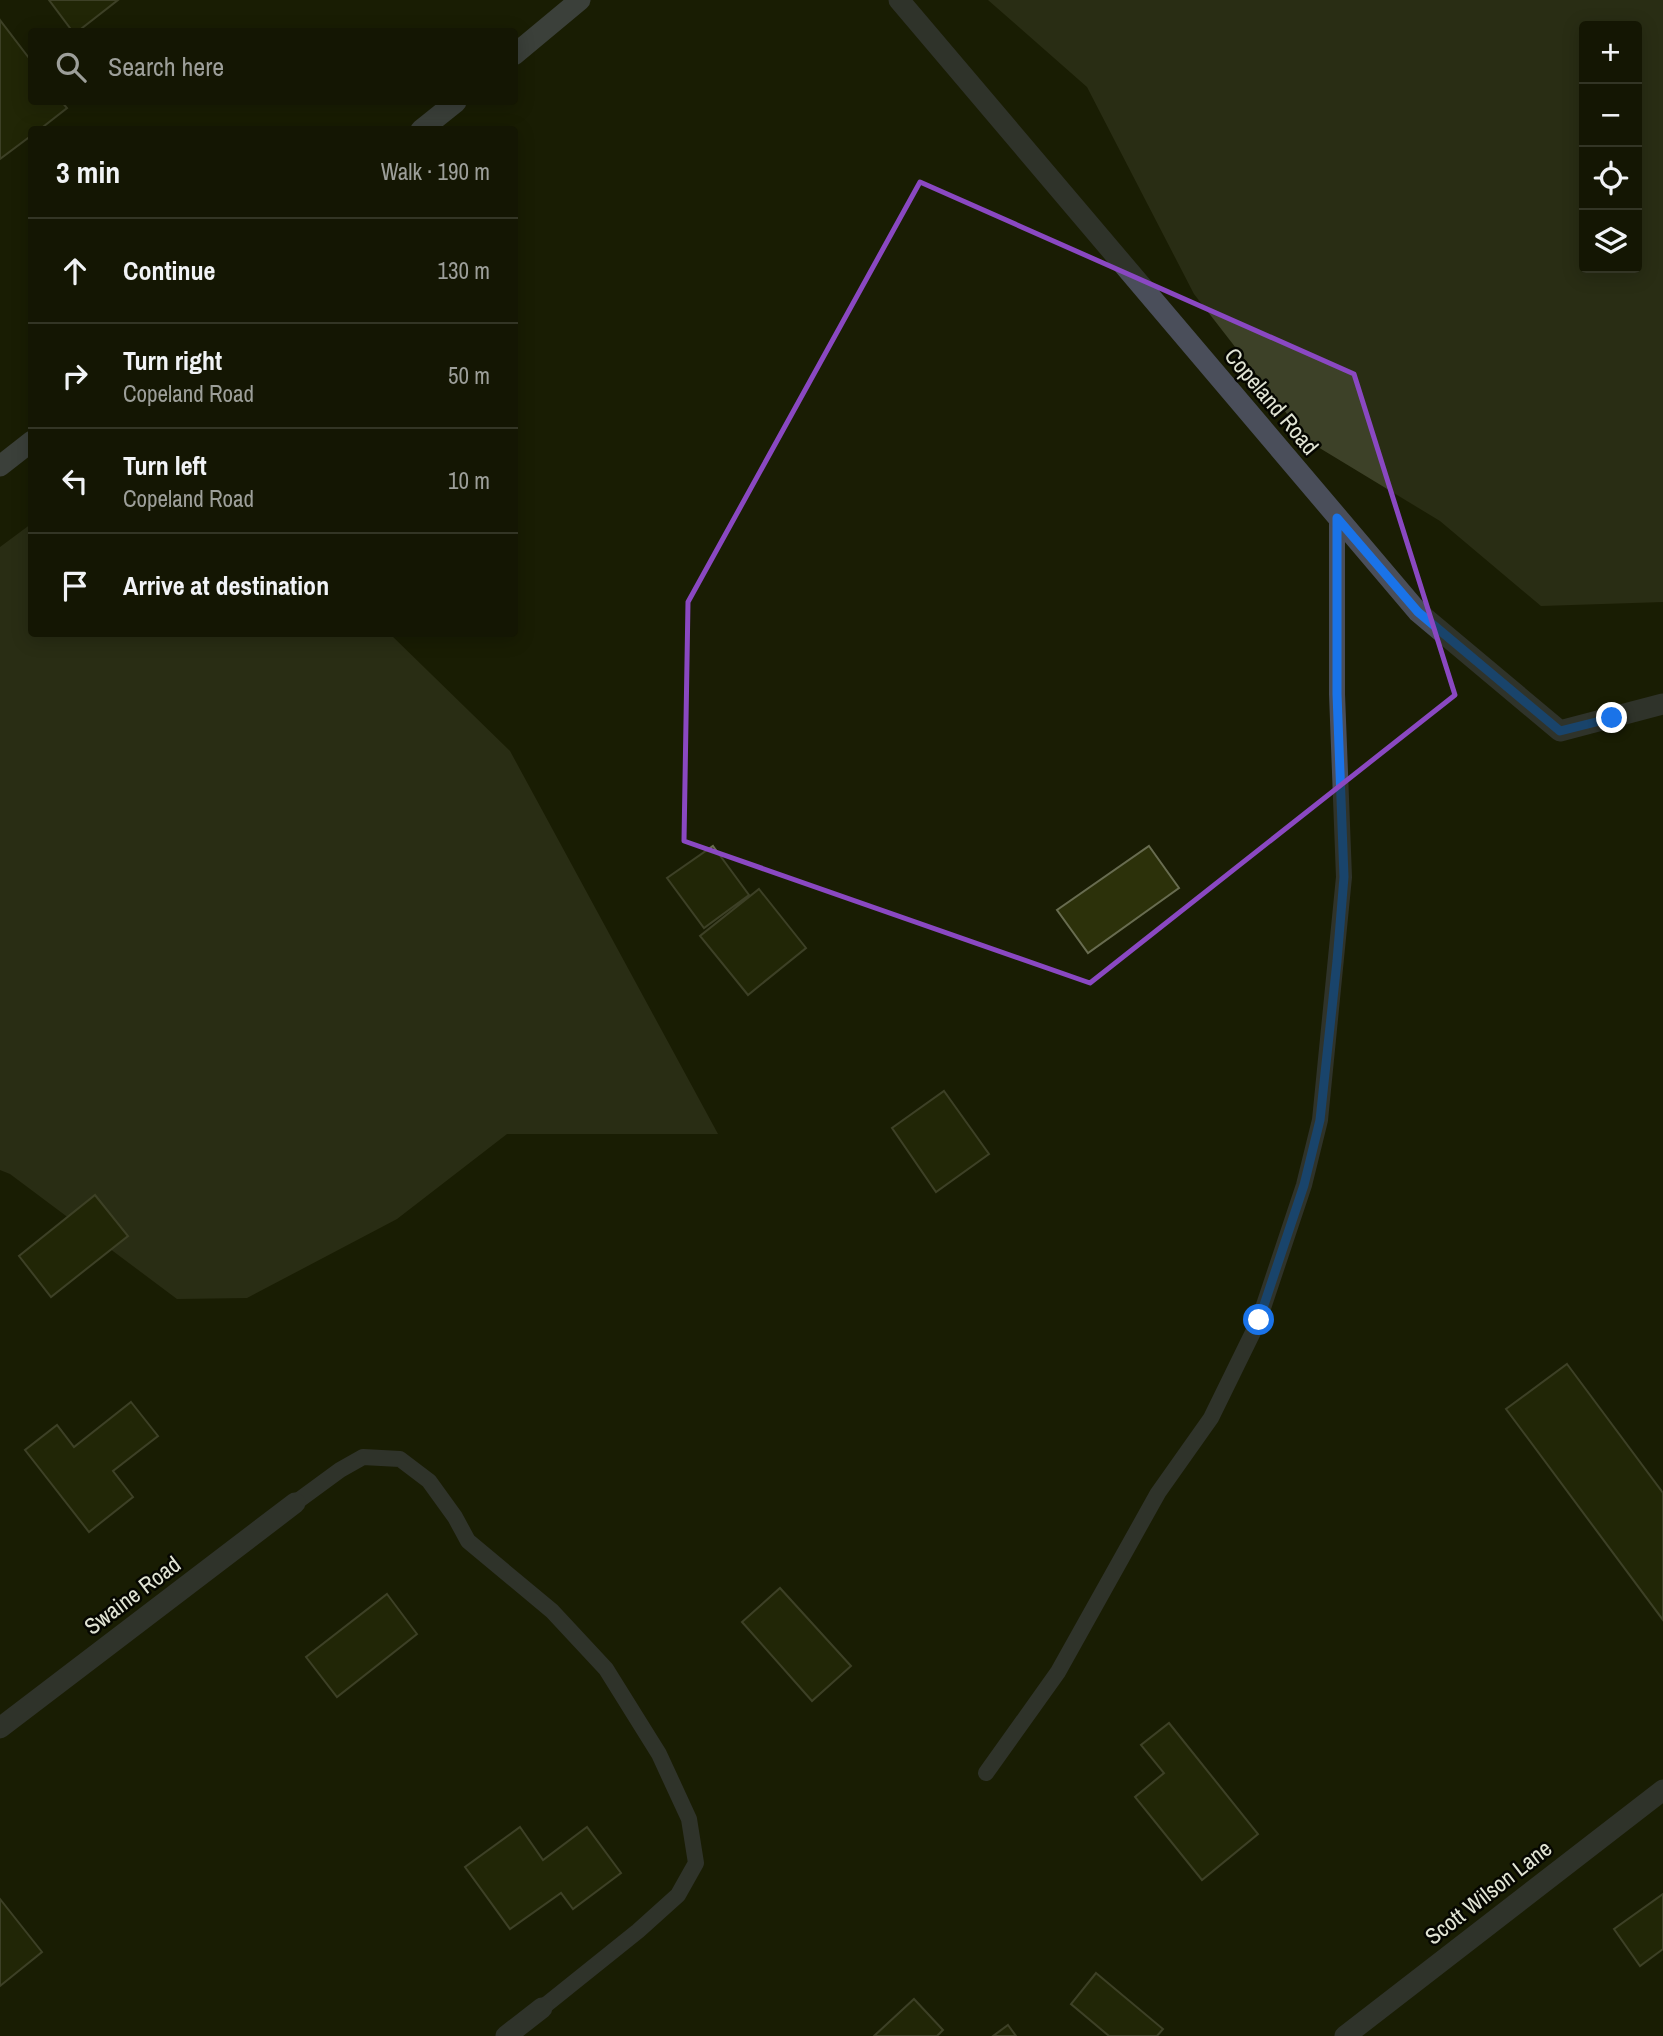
<!DOCTYPE html>
<meta charset="utf-8">
<style>
body{margin:0;font-family:"Archivo Narrow",sans-serif;background:#1d1f0d;color:#f1f3f6}
.controls{position:absolute;right:21px;top:21px;display:grid;overflow:hidden;border-radius:7px;box-shadow:0 4px 18px #0003}
.controls button{width:63px;height:63px;display:grid;place-items:center;padding:0;border:0;border-bottom:2px solid #333525;background:#141603;color:#f1f3f6;font:35px sans-serif}
.stop{position:absolute;width:21px;height:21px;margin:-16px;border:5px solid #1a73e8;border-radius:50%;background:#fff}
.stop.end{background:#1a73e8;border-color:#fff;box-shadow:0 2px 7px #0008}
.list{margin:0;padding:0;list-style:none}
h2{display:flex;justify-content:space-between;align-items:center;height:91px;margin:0;padding:0 28px;font-size:30px}
h2 small{font-size:23px;font-weight:400;color:#9d9f9a}
.list li{display:grid;grid-template-columns:46px 1fr auto;gap:21px;align-items:center;box-sizing:border-box;height:105px;padding:0 28px;border-top:2px solid #333525}
.list b{display:block;font-size:26px;white-space:nowrap}
.list p{margin:0;font-size:23px;white-space:nowrap;color:#9d9f9a}
.list em{font-size:23px;font-style:normal;color:#9d9f9a}
.icon{flex:none;width:38px;height:38px;fill:none;stroke:currentColor;stroke-width:2;stroke-linecap:round;stroke-linejoin:round}
.map{position:relative;flex:none;width:1663px;height:2036px;overflow:hidden}
.search{position:absolute;background:#141603;box-shadow:0 4px 18px #0003;left:28px;top:28px;width:490px;height:77px;display:flex;align-items:center;gap:18px;box-sizing:border-box;padding:0 24px;border-radius:7px;color:#9d9f9a;font-size:26px}
.panel{position:absolute;background:#141603;box-shadow:0 4px 18px #0003;left:28px;top:126px;width:490px;height:511px;border-radius:7px}
.map>svg:first-child{display:block}
</style>
<div class="map">
<svg width="1663" height="2036" viewBox="0 0 1663 2036">
<rect width="100%" height="100%" fill="#1a1d04"/>
<path fill="#3d4128" fill-rule="evenodd" d="M988,0h675v602l-122,4 -101,-85 -132,-80 -114,-147 -107,-207zM1584,26h53v242h-53z
M31,524l1,110h358l120,117 208,383h-211l-110,85 -150,79 -70,1 -167,-125 -10,-4v-623z"/>
<path fill="#2c310a" stroke="#686c50" stroke-width="2" d="M49,0h69l-41,32h-4z
M0,20l32,42v40h30l5,6 -28,22h-7v5l-32,24z
M713,846l36,49 -45,33 -37,-50z
M1149,846l30,42 -91,65 -31,-43z
M759,889l47,59 -58,47 -48,-59z
M944,1091l45,63 -53,38 -44,-64z
M95,1195l33,41 -77,61 -32,-41z
M1567,1364l96,129v127l-157,-211z
M131,1402l27,34 -45,35 20,26 -44,35 -64,-82 32,-25 17,22z
M780,1588l71,78 -39,35 -70,-79z
M387,1594l30,40 -80,63 -31,-40z
M1169,1723l89,111 -56,46 -67,-83 29,-24 -23,-28z
M520,1827l23,33 44,-33 34,46 -48,36 -12,-16 -51,36 -45,-62z
M1663,1894v55l-23,17 -26,-37z
M0,1899l42,53 -42,34z
M1096,1973l67,56 -6,7h-48l-38,-32z
M914,1999l29,31 -6,6h-63z
M1008,2025l8,11h-23z"/>
<g fill="none" stroke-linecap="round" stroke-linejoin="round">
<path stroke="#4a4e5a" stroke-width="16" d="M295,1503l45,-33 23,-13 37,2 29,22 26,36 13,24 84,70 54,58 53,85 30,65 7,44 -18,32 -40,36 -96,77
M986,1773l72,-101 100,-179 53,-75 48,-98 45,-135 16,-65 24,-243 -7,-183v-176"/>
<path stroke="#4a4e5a" stroke-width="21" d="M899,0l519,612 142,119 103,-27
M0,1728l295,-225
M506,2036l36,-28
M1345,2036l318,-246"/>
<path stroke="#656b7d" stroke-width="21" d="M514,55l66,-55
M421,130l35,-28
M0,466l32,-25"/>
</g>
<g fill="none" stroke-linecap="round" stroke-linejoin="round">
<path stroke="#1a73e8" stroke-width="9" d="M1259,1320l45,-135 16,-65 17,-159 7,-84 -7,-183v-176l81,94 142,119 52,-13"/>
</g>
<path d="M0 0H1663V2036H0ZM920,182l434,192 101,321 -365,288 -406,-142 4,-239z" fill="#1a1d04" fill-opacity=".55" fill-rule="evenodd"/>
<path fill="none" stroke="#8a48c2" stroke-width="5" stroke-linejoin="round" d="M920,182l434,192 101,321 -365,288 -406,-142 4,-239z"/>
<g text-anchor="middle" dominant-baseline="central" stroke-width="5" stroke-linejoin="round" paint-order="stroke">
<g font-size="23" fill="#e1e4d4" stroke="#060701">
<text transform="translate(1272 401) rotate(50)">Copeland Road</text>
<text transform="translate(132 1595) rotate(-37)">Swaine Road</text>
<text transform="translate(1488 1892) rotate(-38)">Scott Wilson Lane</text>
</g>
</g>
</svg>
<div class="controls">
<button>+</button>
<button>−</button>
<button><svg class="icon" aria-label="locate" viewBox="0 0 24 24"><circle cx="12" cy="12" r="6"/><path d="M12 2v4M12 18v4M2 12h4M18 12h4"/></svg></button>
<button><svg class="icon" aria-label="layers" viewBox="0 0 24 24"><path d="M12 4l9 5-9 5-9-5zM3 14l9 5 9-5"/></svg></button>
</div>
<div class="stop" style="left:1259px;top:1320px"></div>
<div class="stop end" style="left:1612px;top:718px"></div>
<div class="search"><svg class="icon" aria-label="search" viewBox="0 0 24 24"><circle cx="10" cy="10" r="6"/><path d="M15 15l6 6"/></svg>Search here</div>
<section class="panel">
<h2>3 min<small>Walk · 190 m</small></h2>
<ul class="list">
<li><svg class="icon" aria-label="ahead" viewBox="0 0 24 24"><path d="M12 20V5M6 11l6-6 6 6"/></svg><div><b>Continue</b></div><em>130 m</em></li>
<li><svg class="icon" aria-label="right" viewBox="0 0 24 24"><path d="M7 20v-9h11M14 6l5 5-5 5"/></svg><div><b>Turn right</b><p>Copeland Road</p></div><em>50 m</em></li>
<li><svg class="icon" aria-label="left" viewBox="0 0 24 24"><path d="M17 20v-9H6M10 6l-5 5 5 5"/></svg><div><b>Turn left</b><p>Copeland Road</p></div><em>10 m</em></li>
<li><svg class="icon" aria-label="arrive" viewBox="0 0 24 24"><path d="M6 21V4h12l-3 4 3 4H6"/></svg><div><b>Arrive at destination</b></div></li>
</ul>
</section>
</div>
